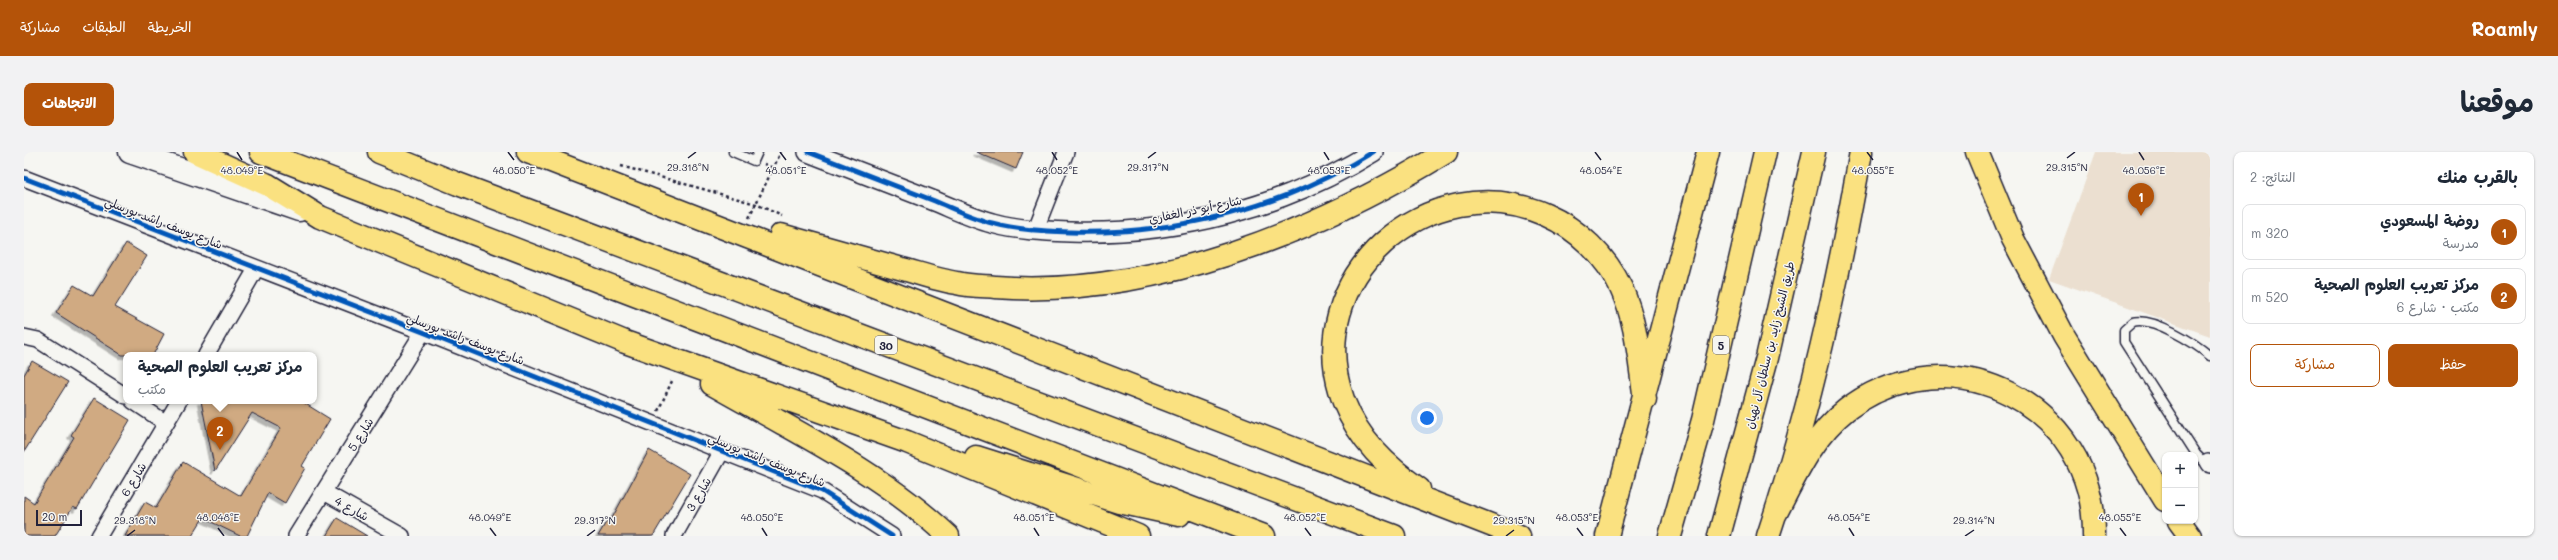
<!DOCTYPE html>
<html lang="ar">
<meta charset="utf-8">
<style>
body{margin:0;font-family:Mali,"Playpen Sans Arabic",sans-serif;background:#f2f2f3;color:#1f2937;direction:rtl}
.controls{position:absolute;right:12px;bottom:12px;display:grid;overflow:hidden;border-radius:8px;box-shadow:0 1px 3px #0004}
.controls button{width:36px;height:36px;display:grid;place-items:center;padding:0;border:0;border-bottom:1px solid #e0e1e3;background:#fff;color:#1f2937;font:20px sans-serif}
.scale{position:absolute;left:12px;bottom:10px;width:46px;box-sizing:border-box;padding-left:4px;border:2px solid #22223b;border-top:0;font-size:11px;line-height:14px;white-space:nowrap;color:#22223b;-webkit-text-stroke:3px #f6f6f2;paint-order:stroke}
.you{position:absolute;left:1403px;top:266px;width:14px;height:14px;margin:-10px;border:3px solid #fff;border-radius:50%;background:#1a73e8;box-shadow:0 0 0 6px #1a73e833}
.badge{display:grid;place-items:center;width:26px;height:26px;border-radius:50%;background:#b45309;color:#fff;font-size:13px;font-weight:700}
.pin{position:absolute;translate:-50% -33px;filter:drop-shadow(0 1px 2px #0008)}
.pin::after{content:'';position:absolute;top:21px;width:14px;height:12px;background:inherit;clip-path:polygon(0 0,100% 0,50% 100%)}
.popup{position:absolute;left:99px;top:200px;width:194px;height:52px;box-sizing:border-box;display:grid;place-content:center;border-radius:8px;background:#fff;filter:drop-shadow(0 1px 3px #0005);font-size:13px;white-space:nowrap;color:#747a83}
.popup b{font-size:15px;color:#1f2937}
.popup::after{content:'';position:absolute;left:50%;top:100%;margin-left:-8px;border:8px solid transparent;border-top-color:#fff}
.list{margin:0;padding:0;list-style:none}
h2{display:flex;justify-content:space-between;align-items:center;height:52px;margin:0;padding:0 16px;font-size:17px}
h2 small{font-size:13px;font-weight:400;color:#747a83}
.list li{display:grid;grid-template-columns:26px 1fr auto;gap:12px;align-items:center;box-sizing:border-box;height:56px;margin:0 8px 8px;padding:0 8px;border:1px solid #e0e1e3;border-radius:8px}
.list b{display:block;font-size:15px;white-space:nowrap}
.list p{margin:0;font-size:13px;white-space:nowrap;color:#747a83}
.list em{font-size:13px;font-style:normal;color:#747a83}
.actions{display:flex;gap:8px;padding:12px 16px}
.actions a{flex:1;padding:9px 0;border:1px solid #b45309;border-radius:8px;text-align:center;font-size:14px;color:#b45309}
.actions .main{background:#b45309;color:#fff}
.map{position:relative;flex:none;width:2186px;height:384px;overflow:hidden;direction:ltr;border-radius:8px}
header{display:flex;align-items:center;gap:24px;box-sizing:border-box;height:56px;padding:0 20px;background:#b45309;color:#fff}
header strong{font-size:19px}
nav{display:flex;gap:22px;margin-inline-start:auto;font-size:14px}
.intro{display:flex;align-items:center;justify-content:space-between;box-sizing:border-box;height:96px;padding:0 24px}
h1{margin:0;font-size:28px}
.button{padding:10px 18px;border-radius:8px;background:#b45309;color:#fff;font-size:14px;font-weight:700}
main{display:flex;gap:24px;padding:0 24px}
aside{flex:1;background:#fff;border-radius:8px;box-shadow:0 1px 3px #0004}
.map>svg:first-child{display:block}
</style>
<header>
<strong>Roamly</strong>
<nav><a>الخريطة</a><a>الطبقات</a><a>مشاركة</a></nav>
</header>
<div class="intro"><h1>موقعنا</h1><a class="button">الاتجاهات</a></div>
<main>
<aside>
<h2>بالقرب منك<small>النتائج: 2</small></h2>
<ul class="list">
<li><span class="badge">1</span><div><b>روضة المسعودي</b><p>مدرسة</p></div><em>320 m</em></li>
<li><span class="badge">2</span><div><b>مركز تعريب العلوم الصحية</b><p>مكتب · شارع 6</p></div><em>520 m</em></li>
</ul>
<div class="actions"><a class="main">حفظ</a><a>مشاركة</a></div>
</aside>
<div class="map">
<svg width="2186" height="384" viewBox="0 0 2186 384">
<defs>
<filter id="shadow"><feDropShadow dx="-3.5" dy="3.5" stdDeviation="0" flood-color="#0004"/></filter>
</defs>
<rect width="100%" height="100%" fill="#f6f6f2"/>
<filter id="ink" filterUnits="userSpaceOnUse"><feTurbulence type="fractalNoise" baseFrequency=".025" numOctaves="2"/><feDisplacementMap in="SourceGraphic" scale="8" xChannelSelector="R" yChannelSelector="G"/><feConvolveMatrix kernelMatrix="1 2 1 2 8 2 1 2 1" color-interpolation-filters="sRGB"/></filter>
<g filter="url(#ink)">
<path fill="#ebdfd0" d="M2072,0h114v184l-161,-57z"/>
<path fill="#d0aa82" stroke="#22223b" filter="url(#shadow)" d="M952,0h47l-7,17z
M102,91l21,13 -32,51 49,27 -11,21h-31l-66,-42 18,-28 19,11z
M8,209l36,21 -44,70v-77z
M70,246l36,22 -53,89 -4,-2 -18,29h-31v-40l10,7 40,-66 -3,-2z
M177,249h100l29,18 -28,47 3,2 -20,35 -17,-10 -21,43h-7l-37,-18 -11,18h-67l20,-34 11,6 27,-46 58,34 40,-68 -29,-15 -37,58z
M625,298l41,24 -37,62h-55l10,-17 3,1z
M313,366l30,18h-41z"/>
<g fill="none" stroke-linecap="round" stroke-linejoin="round">
<defs>
<path id="service" d="M709,0l21,9 4,-9
M2186,204c-15,-13 -58,-40 -77,-34l-9,8v12l72,112 7,7 7,1"/>
<path id="minor" d="M0,26l399,154 399,159 70,45
M1011,79l31,-79
M0,185l14,3 88,56
M182,203l50,-86
M109,249l33,22
M2184,310l2,3
M300,340l78,44
M75,384l80,-135
M272,384l127,-204
M650,384l48,-85"/>
<path id="tertiary" d="M784,0c41,16 83,32 124,48 20,8 40,18 60,23 25,7 52,8 78,9 106,3 213,-24 303,-80"/>
<path id="secondary" d="M106,0l169,58"/>
<path id="motorway" d="M171,0l73,33 52,32 305,125 282,100 231,94
M237,0l1003,384
M355,0l79,32 936,352
M504,0l991,384
M1953,0l36,87 51,97 101,164
M757,83c39,11 79,22 118,33 19,5 39,12 58,15 12,3 26,3 38,4 154,12 322,-56 451,-135
M688,232c80,46 169,88 236,152
M952,305l143,45 60,13
M1395,337c-33,-23 -60,-49 -75,-87 -47,-123 85,-239 202,-187 32,14 60,41 75,73 16,34 18,74 24,111
M1751,363c20,-38 37,-78 71,-105 105,-80 250,-5 248,126
M2155,369l11,15
M1583,384l101,-384
M1646,384l33,-116 62,-268
M1695,384l48,-178 47,-206
M1744,384c42,-125 70,-255 93,-384"/>
</defs>
<use href="#service" stroke="#22223b" stroke-width="11"/>
<use href="#minor" stroke="#22223b" stroke-width="18"/>
<use href="#tertiary" stroke="#22223b" stroke-width="22"/>
<use href="#secondary" stroke="#22223b" stroke-width="25"/>
<use href="#motorway" stroke="#22223b" stroke-width="25"/>
<path stroke="#22223b" stroke-width="2.5" stroke-dasharray="3 3" stroke-linecap="butt" d="M740,12l9,4
M597,14l135,38 26,12
M725,66l32,-66
M634,259l15,-32"/>
<use href="#service" stroke="#f6f6f2" stroke-width="8"/>
<use href="#minor" stroke="#f6f6f2" stroke-width="15"/>
<use href="#tertiary" stroke="#f6f6f2" stroke-width="19"/>
<use href="#secondary" stroke="#f6f6f2" stroke-width="22"/>
<use href="#motorway" stroke="#fae180" stroke-width="22"/>
<defs>
<path id="cycleway" d="M784,0c41,16 83,32 124,48 20,8 40,18 60,23 25,7 52,8 78,9 106,3 213,-24 303,-80
M0,26l399,154 399,159 70,45"/>
</defs>
<use href="#cycleway" stroke="#f6f6f2" stroke-width="8"/>
<use href="#cycleway" stroke="#0057b8" stroke-width="5"/>
</g>
</g>
<path fill="none" stroke="#22223b" stroke-width="1.5" d="M213,0l5,8M484,0l6,8M756,0l6,8M1028,0l5,8M1300,0l5,8M1571,0l6,8M1843,0l6,8M2115,0l5,8M664,6l8,-6M1124,6l8,-6M2043,6l8,-6M194,376l6,8M466,376l6,8M738,376l5,8M1010,376l5,8M1281,376l6,8M1553,376l6,8M1825,376l5,8M2096,376l6,8M103,384l8,-6M563,384l8,-6M1482,384l8,-6M1941,384l9,-6"/>
<g text-anchor="middle" dominant-baseline="central" stroke-width="3" stroke-linejoin="round" paint-order="stroke">
<g fill="#f6f6f2" stroke="#626272" stroke-width="1">
<rect x="851" y="184" width="22" height="18" rx="3"/>
<rect x="1689" y="184" width="16" height="18" rx="3"/>
</g>
<g font-size="11" font-weight="bold" fill="#22223b">
<text x="862" y="193">30</text>
<text x="1697" y="193">5</text>
</g>
<g font-size="12" fill="#22223b" stroke="#f6f6f2">
<text transform="translate(1171 57) rotate(-12)">شارع أبو ذر الغفاري</text>
<text transform="translate(140 70) rotate(21)">شارع يوسف راشد بورسلي</text>
<text transform="translate(442 186) rotate(21)">شارع يوسف راشد بورسلي</text>
<text transform="translate(1745 193) rotate(-76)">طريق الشيخ زايد بن سلطان آل نهيان</text>
<text transform="translate(336 282) rotate(-58)">شارع 5</text>
<text transform="translate(743 307) rotate(22)">شارع يوسف راشد بورسلي</text>
<text transform="translate(109 327) rotate(-59)">شارع 6</text>
<text transform="translate(674 342) rotate(-60)">شارع 3</text>
<text transform="translate(328 356) rotate(29)">شارع 4</text>
</g>
</g>
<g font-size="10" text-anchor="middle" fill="#22223b" stroke="#f6f6f2" stroke-width="3" stroke-linejoin="round" paint-order="stroke">
<text x="664" y="19">29.318°N</text>
<text x="1124" y="19">29.317°N</text>
<text x="2043" y="19">29.315°N</text>
<text x="2120" y="22">48.056°E</text>
<text x="1033" y="22">48.052°E</text>
<text x="1849" y="22">48.055°E</text>
<text x="218" y="22">48.049°E</text>
<text x="490" y="22">48.050°E</text>
<text x="762" y="22">48.051°E</text>
<text x="1305" y="22">48.053°E</text>
<text x="1577" y="22">48.054°E</text>
<text x="194" y="369">48.048°E</text>
<text x="466" y="369">48.049°E</text>
<text x="738" y="369">48.050°E</text>
<text x="1010" y="369">48.051°E</text>
<text x="1281" y="369">48.052°E</text>
<text x="1553" y="369">48.053°E</text>
<text x="1825" y="369">48.054°E</text>
<text x="2096" y="369">48.055°E</text>
<text x="111" y="372">29.318°N</text>
<text x="571" y="372">29.317°N</text>
<text x="1490" y="372">29.315°N</text>
<text x="1950" y="372">29.314°N</text>
</g>
</svg>
<div class="controls">
<button>+</button>
<button>−</button>
</div>
<div class="scale">20 m</div>
<div class="you"></div>
<div class="pin badge" style="left:2117px;top:64px">1</div>
<div class="pin badge" style="left:196px;top:298px">2</div>
<div class="popup"><b>مركز تعريب العلوم الصحية</b>مكتب</div>
</div>
</main>
